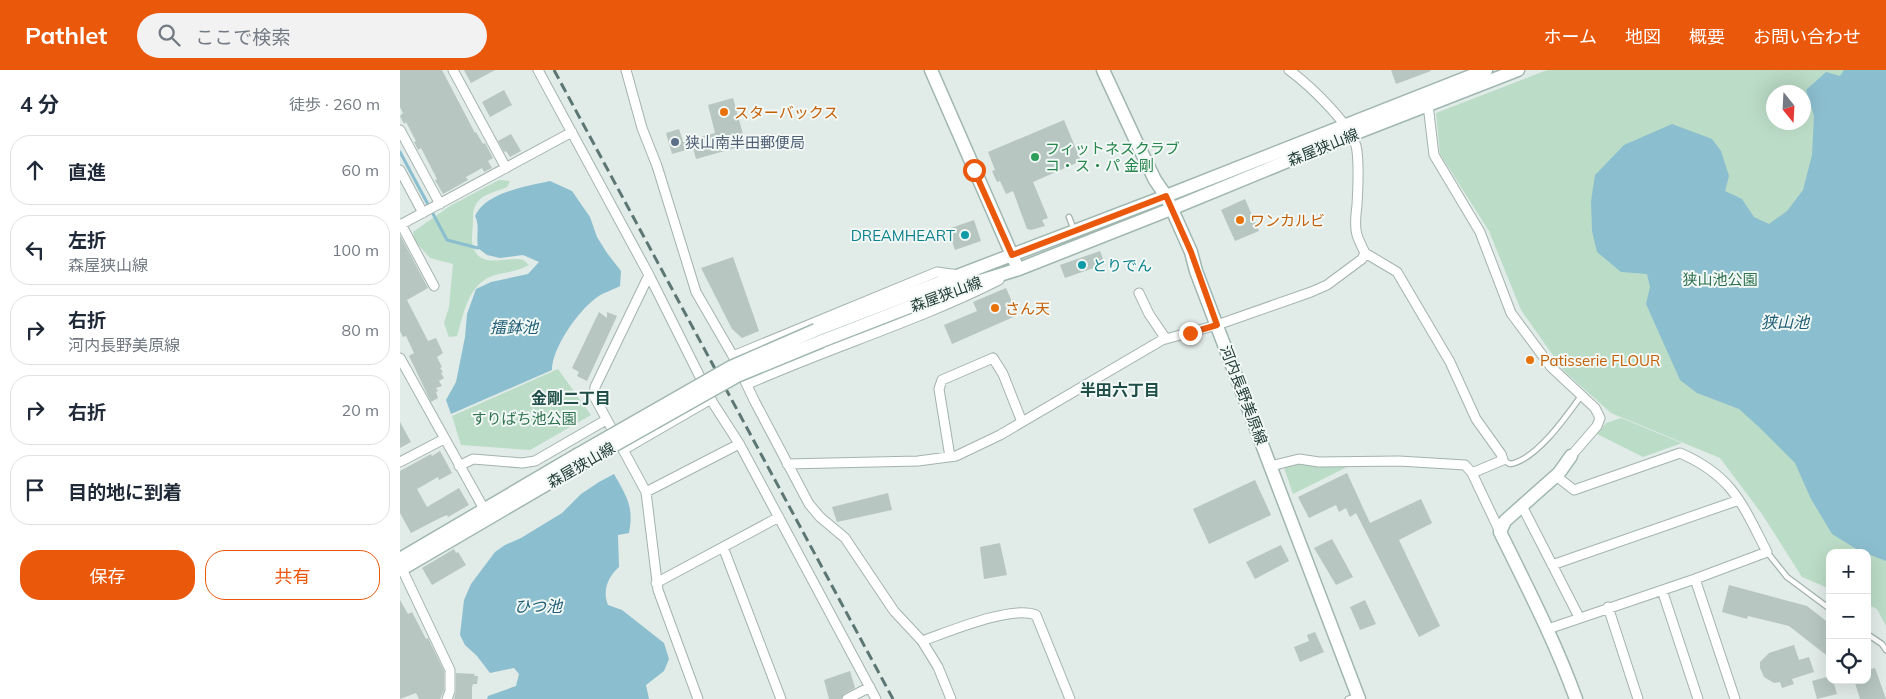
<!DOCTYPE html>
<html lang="ja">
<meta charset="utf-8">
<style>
body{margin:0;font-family:Mulish,"Noto Sans JP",sans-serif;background:#f2f2f3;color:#1f2937}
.controls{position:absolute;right:15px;bottom:15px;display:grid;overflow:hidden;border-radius:10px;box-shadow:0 5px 20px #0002}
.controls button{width:45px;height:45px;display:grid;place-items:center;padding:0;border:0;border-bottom:1px solid #e0e1e3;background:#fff;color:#1f2937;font:25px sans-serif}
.compass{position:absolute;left:1366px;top:15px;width:45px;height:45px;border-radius:50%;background:#fff;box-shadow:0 5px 20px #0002;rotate:162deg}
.stop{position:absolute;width:15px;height:15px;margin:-11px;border:4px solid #ea580c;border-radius:50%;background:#fff}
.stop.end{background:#ea580c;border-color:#fff;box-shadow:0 1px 5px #0008}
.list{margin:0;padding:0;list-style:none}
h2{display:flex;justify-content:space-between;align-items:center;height:65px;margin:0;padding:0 20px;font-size:21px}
h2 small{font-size:16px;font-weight:400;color:#747a83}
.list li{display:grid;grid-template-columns:32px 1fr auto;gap:15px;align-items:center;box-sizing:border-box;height:70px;margin:0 10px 10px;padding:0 10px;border:1px solid #e0e1e3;border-radius:20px}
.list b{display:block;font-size:19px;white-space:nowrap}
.list p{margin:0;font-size:16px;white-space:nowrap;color:#747a83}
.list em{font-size:16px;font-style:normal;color:#747a83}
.actions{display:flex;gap:10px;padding:15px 20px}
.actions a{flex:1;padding:11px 0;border:1px solid #ea580c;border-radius:20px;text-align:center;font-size:18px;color:#ea580c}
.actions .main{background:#ea580c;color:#fff}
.icon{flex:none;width:28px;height:28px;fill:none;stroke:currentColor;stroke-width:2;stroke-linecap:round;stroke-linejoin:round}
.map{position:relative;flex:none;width:1486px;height:629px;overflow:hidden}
header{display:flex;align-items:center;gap:30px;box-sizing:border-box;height:70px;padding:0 25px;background:#ea580c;color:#fff}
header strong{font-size:24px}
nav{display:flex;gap:28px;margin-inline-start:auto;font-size:18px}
.search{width:350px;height:45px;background:#f2f2f3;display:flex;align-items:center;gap:12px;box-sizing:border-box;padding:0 18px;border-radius:28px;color:#747a83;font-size:19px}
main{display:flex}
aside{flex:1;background:#fff}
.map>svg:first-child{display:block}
</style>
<header>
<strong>Pathlet</strong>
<div class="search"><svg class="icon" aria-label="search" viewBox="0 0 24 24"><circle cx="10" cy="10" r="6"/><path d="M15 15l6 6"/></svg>ここで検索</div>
<nav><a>ホーム</a><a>地図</a><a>概要</a><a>お問い合わせ</a></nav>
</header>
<main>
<aside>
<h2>4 分<small>徒歩 · 260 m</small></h2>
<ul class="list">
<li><svg class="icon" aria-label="ahead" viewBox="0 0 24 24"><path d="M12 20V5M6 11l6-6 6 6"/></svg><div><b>直進</b></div><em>60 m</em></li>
<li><svg class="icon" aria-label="left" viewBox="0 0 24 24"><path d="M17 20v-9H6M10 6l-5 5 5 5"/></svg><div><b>左折</b><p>森屋狭山線</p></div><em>100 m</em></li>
<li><svg class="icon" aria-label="right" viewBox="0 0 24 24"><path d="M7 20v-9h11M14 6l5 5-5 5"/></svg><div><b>右折</b><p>河内長野美原線</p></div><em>80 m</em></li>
<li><svg class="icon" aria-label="right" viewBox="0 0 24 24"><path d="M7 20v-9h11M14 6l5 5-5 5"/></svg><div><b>右折</b></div><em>20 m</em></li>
<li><svg class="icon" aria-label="arrive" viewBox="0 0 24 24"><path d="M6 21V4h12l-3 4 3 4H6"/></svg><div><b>目的地に到着</b></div></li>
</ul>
<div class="actions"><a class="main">保存</a><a>共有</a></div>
</aside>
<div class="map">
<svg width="1486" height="629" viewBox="0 0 1486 629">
<rect width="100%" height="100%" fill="#e1ebe8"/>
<path fill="#bbdcc7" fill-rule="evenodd" d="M1147,0h339v556l-9,-17 -10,-5v-51h-37v36l-28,-12 -40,-63 -42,-56 -109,-45 -47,-42 -43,-61 -32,-79 -49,-77 -4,-41zM1374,22h30v30h-30z
M99,110l11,1 -3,6c-20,8 -35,9 -34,34 0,9 -3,19 1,28 8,21 36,6 49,11 2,1 4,3 6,5 -11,6 -22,7 -34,10 -27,8 -31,38 -38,61l-8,1 -5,-14 5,-16 4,-43 -23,-6 -15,-17 -2,-9 37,-26z
M158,299l33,46 -61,35 -69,-5 -9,-29z
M1221,348l61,25 -39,14 -46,-23 9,-11z
M897,393l52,3 -56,28 -10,-29z"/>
<path fill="#8bbecf" d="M1444,0h42v491l-28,-11 -26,-16 -21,-35 -16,-36 -35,-35 -21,-19 -42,-16 -17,-13 -34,-76 4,-17 -3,-13 -26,-2 -24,-20 -5,-21 -1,-30 4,-26 29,-30 48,-21 40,15 9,12 8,25 -4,15 17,8 12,18 15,7 18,-13 16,-21 9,-35 2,-39 -8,-26 20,-18 14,4z
M150,111l22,10 18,26 7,20 10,16 14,18 -1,15c-7,4 -18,7 -24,12 -18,13 -44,50 -44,72l-101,44 -5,-14 10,-18 9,-45 2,-23 9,-25 15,-7 37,-8 11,-12 -16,-7 -23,3 -13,-3 -9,-7c-2,-11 2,-23 -3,-32 11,-24 53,-30 75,-35z
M214,404c13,23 20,33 15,59l-11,2 1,32c-11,10 -17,24 -11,38l14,5 42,33 5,16 -5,12 -18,14 3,14h-162l1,-3 28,-10 3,-12 -5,-6 -24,5 -13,-17 -12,-11 -5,-10 4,-35 7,-16 24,-32 10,-7 16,-7 41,-25 19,-19 18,-12z"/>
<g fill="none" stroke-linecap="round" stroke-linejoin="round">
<path stroke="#8bbecf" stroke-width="3" d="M0,82l47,88 31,8"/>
</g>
<path fill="#b7c6c1" d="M0,0h42l33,63 1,-1 7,12 2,-1 8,15 -5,3 4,7 -8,4 -2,-4 -16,9 2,3 -25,14 -8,-14 2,-1 -16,-31 -3,2 -4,-8 2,-1 -10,-19 -2,2 -4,-8 3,-3 -3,-6z
M64,0h31l-24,13z
M991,0h39l1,1 -35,13z
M104,20l8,15 -22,12 -8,-15z
M333,28l13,47 -50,14 -3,-11 -21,6 -6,-21 13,-4 4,13 32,-9 -7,-28z
M664,50l17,41 -48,21 15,36 -6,2 3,6 -14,4 -4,-1 -14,-38 -7,3 -6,-13 -3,1 -5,-11 3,-1 -7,-18z
M111,64l10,17 -11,6 -4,-6 -2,1 -6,-11z
M845,129l14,32 -24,10 -14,-31z
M574,150l7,21 -26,9 -7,-21z
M0,165l28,53 -21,12 21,41 8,-3 7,15 -6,4 5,10 -2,1 3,4 -2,1 3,5 -5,3 3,5 -6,2 2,3 -2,1 2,6 -7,4 -22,-46 5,-3 -8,-17 -3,1 -3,-6z
M700,181l5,13 -40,14 -5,-13z
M333,187l26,74 -17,7 -10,-9 -31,-61z
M606,218l12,27 -66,29 -8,-19 33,-14 -4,-9z
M199,242l8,6v-6l10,4 -30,65 -10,-5 2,-4 -7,-4z
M0,352l11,20 -11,6z
M40,381l12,22 -13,7 -1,-3 -21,12 10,18 32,-19 10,17 -21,12 -1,-2 -7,3 -29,15 -11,-20v-42l31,-17 1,2z
M947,403l23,50 51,-24 11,24 -33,17 41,86 -21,11 -63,-124 -6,4 -4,-9 -7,4 -3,-7 -27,13 -11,-21z
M855,410l16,35 -62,29 -16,-35z
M488,423l4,17 -55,12 -5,-15z
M932,469l21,38 -17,8 -22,-37z
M600,473l7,32 -23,4 -4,-32z
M881,475l8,16 -34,18 -9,-17z
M54,479l2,4 2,-1 8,13 -34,20 -10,-17z
M1329,515l78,21 23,18v34l-41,-32 -41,-10 -1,3 -25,-7z
M0,530l8,14 4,-2 14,27 2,-1 16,33v19l-4,9h-21l-3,-6 -16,6z
M965,530l11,24 -16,6 -10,-23z
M915,562l9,20 -24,10 -6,-15 15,-6 -2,-6z
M1394,575l5,15 10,-3 5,15 -22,7 2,5 -12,4 -2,-6 -6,1 -10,-6 -4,-9v-6l9,-9z
M1475,598l11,31h-26l-6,-19h13v-10z
M450,601l5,17 -11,6 -3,5h-12l-5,-19z
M56,603l19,1 -1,2h4l-1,8h-4l-1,3v12h-18l2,-8z
M1430,606v4h3l4,14 -20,5 -5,-18z"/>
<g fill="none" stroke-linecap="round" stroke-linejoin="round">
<defs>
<path id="lane" d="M669,147l5,13
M1103,390l7,4c26,-4 56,-47 71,-68
M1367,482l20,25 43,32
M1467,564l15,10 4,6
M948,629l9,-3"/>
<path id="street" d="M53,0l53,98
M138,0l111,205 64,128 27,42 136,254
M226,0l16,58 15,38 39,126 37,64 22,46 54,102 11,13 25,21 49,73 28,30 16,26 13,32
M1028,35l6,50 46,77 31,81 40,54 44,41 5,10 -3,8 -26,30
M0,60l40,74
M0,100l23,43
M1,154l33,62
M0,155l172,-93
M965,183l32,19 53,90 26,57 25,35 2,6 -31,13 28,59
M249,205l-54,112 -1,9 52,96 12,98 40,109
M739,223l10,21 17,25
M333,286l204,-84 22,3
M0,288l84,151
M348,314c83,-37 170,-63 251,-104
M223,380l88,-51
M550,387l-11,-68 3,-9 51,-22 10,16 19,48
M0,392l44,-23
M387,394l131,-3 38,-5 44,-21 162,-95 55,-15 94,-33 16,-7 35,-26 3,-6c-3,-6 -6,-12 -8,-18 -3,-10 -1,-20 0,-30 1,-17 2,-37 0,-54 -2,-24 -49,-67 -68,-81
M59,396l14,-7 49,4 13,-2 71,-41
M871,396l28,-7 20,3 80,-1 66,4 7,8
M246,422l93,-48
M1122,436l57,111
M323,477l58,152
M1152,495l187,-65
M2,499l48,101v21l-3,8
M1295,509l40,120
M256,513l123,-66
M1262,520l36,109
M1208,537l30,92
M1148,559l147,-50 72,-27c-25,-48 -34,-76 -87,-99l-106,37 -18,-14
M522,571c26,-9 89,-36 114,-26l34,84
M447,629l23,-12"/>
<path id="secondary" d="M531,0l84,192
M703,0l33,71 19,39 11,16 25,56 5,19 163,428
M416,260l350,-134 320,-126
M422,271l139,-54 58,-18 152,-60 180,-74 167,-65
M1171,386l-12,17 -54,48 -5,11c27,55 55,109 76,167
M0,489l177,-104
M0,500l183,-107"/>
</defs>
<use href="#lane" stroke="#a4b3af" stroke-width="7"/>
<use href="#street" stroke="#a4b3af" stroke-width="11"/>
<use href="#secondary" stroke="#a0b7b1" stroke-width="15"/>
<use href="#lane" stroke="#fff" stroke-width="4.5"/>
<use href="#street" stroke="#fff" stroke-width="9"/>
<use href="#secondary" stroke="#fff" stroke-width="12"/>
<path stroke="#5c7773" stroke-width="3" stroke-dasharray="10 5" stroke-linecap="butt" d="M154,0l339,629"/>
<defs>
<path id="secondary-bridge" d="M177,385l154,-88 85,-37
M183,393l154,-87 85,-35"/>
</defs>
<use href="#secondary-bridge" stroke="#a0b7b1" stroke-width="15" stroke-linecap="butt"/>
<use href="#secondary-bridge" stroke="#fff" stroke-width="12"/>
</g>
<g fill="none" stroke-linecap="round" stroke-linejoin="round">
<path stroke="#ea580c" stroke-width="6" d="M574,100l38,85 154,-59 25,56 26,73 -27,8"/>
</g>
<g fill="#e8710a" stroke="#f2f8f5" stroke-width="2">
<circle cx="324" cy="42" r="5"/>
<circle cx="840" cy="150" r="5"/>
<circle cx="595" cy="238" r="5"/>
<circle cx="1130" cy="290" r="5"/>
</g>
<circle fill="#5c6f8a" stroke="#f2f8f5" stroke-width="2" cx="275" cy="72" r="5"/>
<circle fill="#2e9e5b" stroke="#f2f8f5" stroke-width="2" cx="635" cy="87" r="5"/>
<g fill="#0f9aa8" stroke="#f2f8f5" stroke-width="2">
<circle cx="565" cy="165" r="5"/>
<circle cx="682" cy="195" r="5"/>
</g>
<g text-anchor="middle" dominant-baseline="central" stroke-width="4" stroke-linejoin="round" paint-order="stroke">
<g font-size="15" fill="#c56008" stroke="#f2f8f5" text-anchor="start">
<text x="334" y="42">スターバックス</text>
<text x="850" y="150">ワンカルビ</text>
<text x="605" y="238">さん天</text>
<text x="1140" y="290">Patisserie FLOUR</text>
</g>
<g font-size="15" fill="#4e5e75" stroke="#f2f8f5" text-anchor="start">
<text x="285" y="72">狭山南半田郵便局</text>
</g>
<g font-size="15" fill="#223c37" stroke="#f2f8f5">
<text transform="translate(923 77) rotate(-22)">森屋狭山線</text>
<text transform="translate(546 224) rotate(-20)">森屋狭山線</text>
<text transform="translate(844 325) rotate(69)">河内長野美原線</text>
<text transform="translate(181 395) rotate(-30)">森屋狭山線</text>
</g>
<g font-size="15" fill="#27864d" stroke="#f2f8f5" text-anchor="start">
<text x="645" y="78">フィットネスクラブ<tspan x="645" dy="17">コ・ス・パ 金剛</tspan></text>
</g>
<g font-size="15" fill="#0d838f" stroke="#f2f8f5" text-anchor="end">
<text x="555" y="165">DREAMHEART</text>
<text x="692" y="195" text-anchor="start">とりでん</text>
</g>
<g font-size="15" fill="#2d714f" stroke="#f2f8f5">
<text x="1320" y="209">狭山池公園</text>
<text x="124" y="348">すりばち池公園</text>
</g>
<g font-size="16" font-style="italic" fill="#1e5e76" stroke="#f2f8f5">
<text x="1385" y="252">狭山池</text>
<text x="114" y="257">擂鉢池</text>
<text x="138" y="536">ひつ池</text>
</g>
<g font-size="16" font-weight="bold" fill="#1f4d47" stroke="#f2f8f5">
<text x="720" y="320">半田六丁目</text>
<text x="171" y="328">金剛二丁目</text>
</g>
</g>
</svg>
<div class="controls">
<button>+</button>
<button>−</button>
<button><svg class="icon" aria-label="locate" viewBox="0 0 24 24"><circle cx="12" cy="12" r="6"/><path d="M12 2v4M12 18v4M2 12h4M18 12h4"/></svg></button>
</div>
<svg class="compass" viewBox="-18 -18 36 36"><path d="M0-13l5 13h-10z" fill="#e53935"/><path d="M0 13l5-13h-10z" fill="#747a83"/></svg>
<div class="stop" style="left:574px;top:100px"></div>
<div class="stop end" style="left:790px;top:263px"></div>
</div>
</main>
